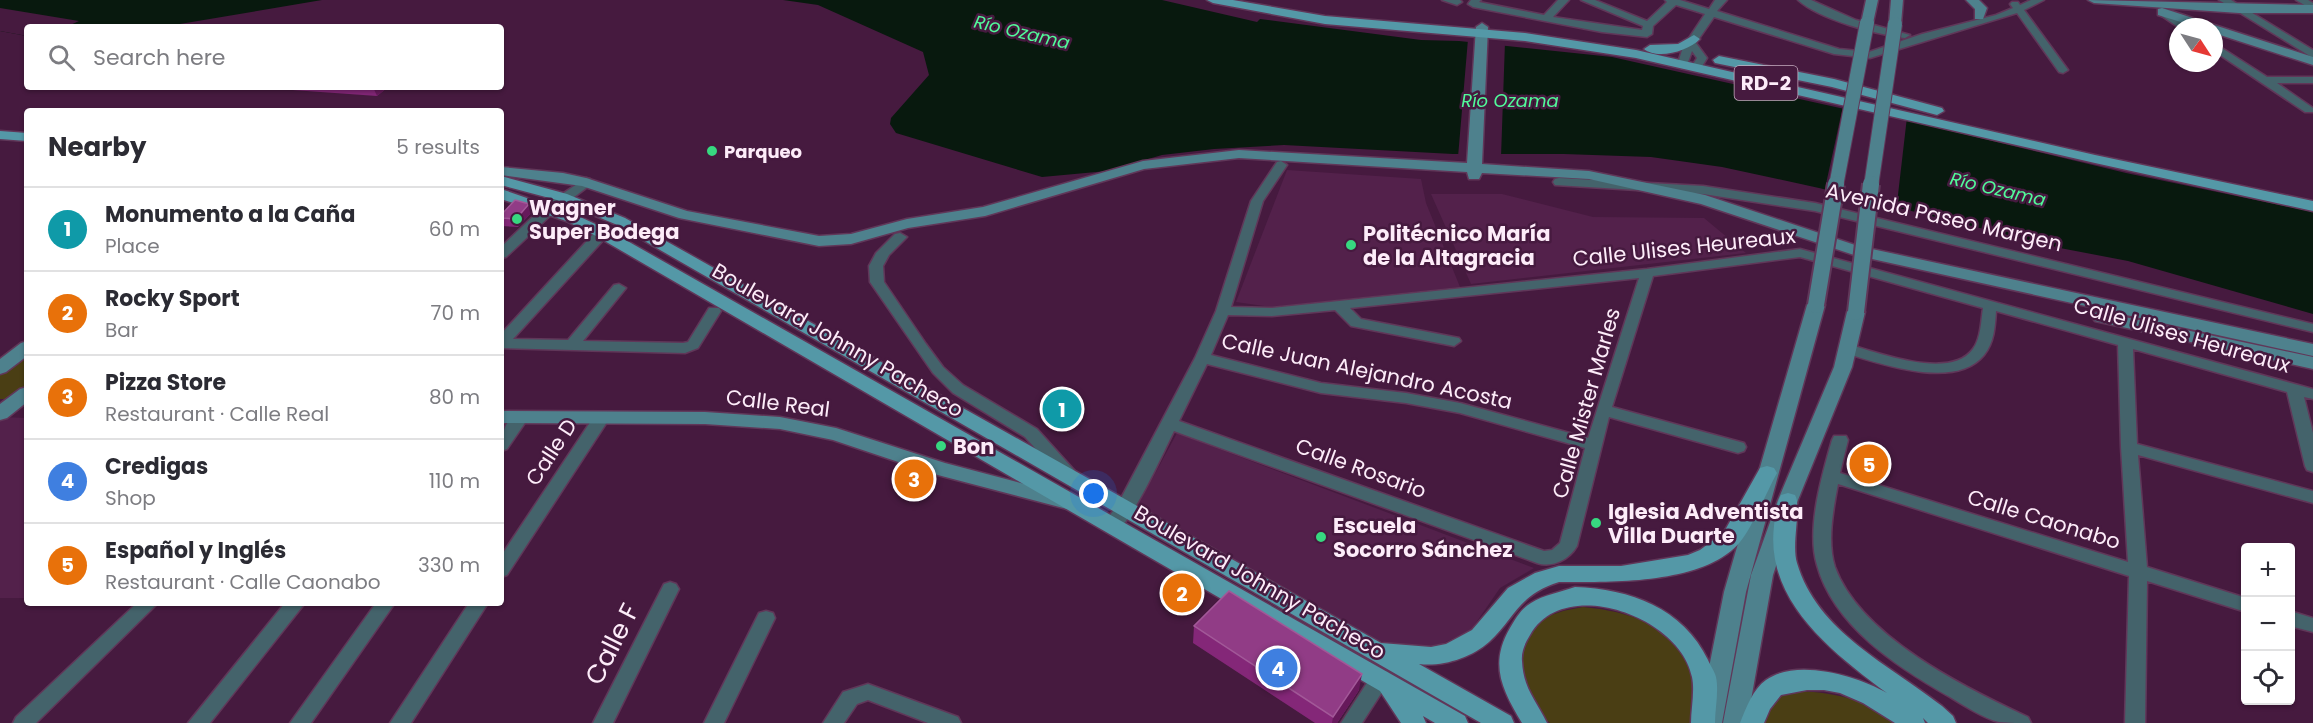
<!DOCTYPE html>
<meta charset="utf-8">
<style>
body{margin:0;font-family:Poppins,sans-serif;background:#f2f2f3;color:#2b2b33}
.controls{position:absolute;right:18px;bottom:18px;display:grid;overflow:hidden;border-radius:6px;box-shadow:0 2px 4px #0004}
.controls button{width:54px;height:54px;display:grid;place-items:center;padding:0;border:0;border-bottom:2px solid #e1e1e2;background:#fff;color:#2b2b33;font:30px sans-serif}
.compass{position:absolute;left:2169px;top:18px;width:54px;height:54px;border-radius:50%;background:#fff;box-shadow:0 2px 4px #0004;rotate:126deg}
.you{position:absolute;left:1094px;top:494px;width:21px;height:21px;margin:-15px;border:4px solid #fff;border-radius:50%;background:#1a73e8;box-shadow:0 0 0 9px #1a73e833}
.badge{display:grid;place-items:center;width:39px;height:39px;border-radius:50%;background:#2563eb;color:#fff;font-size:20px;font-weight:700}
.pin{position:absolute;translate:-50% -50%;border:3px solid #fff;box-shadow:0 2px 6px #0006}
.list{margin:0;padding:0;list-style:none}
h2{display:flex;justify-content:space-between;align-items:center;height:78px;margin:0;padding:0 24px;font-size:26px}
h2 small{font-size:20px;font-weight:400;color:#7c7c81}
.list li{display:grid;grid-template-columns:39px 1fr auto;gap:18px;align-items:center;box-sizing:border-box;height:84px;padding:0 24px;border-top:2px solid #e1e1e2}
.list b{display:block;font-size:22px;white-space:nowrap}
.list p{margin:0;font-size:20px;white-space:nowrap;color:#7c7c81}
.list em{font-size:20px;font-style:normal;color:#7c7c81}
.icon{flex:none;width:33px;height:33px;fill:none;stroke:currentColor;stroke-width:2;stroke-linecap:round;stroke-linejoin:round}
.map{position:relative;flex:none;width:2313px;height:723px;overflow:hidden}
.search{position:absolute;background:#fff;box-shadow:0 2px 4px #0004;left:24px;top:24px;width:480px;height:66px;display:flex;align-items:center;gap:15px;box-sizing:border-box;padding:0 21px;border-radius:6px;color:#7c7c81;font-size:22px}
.panel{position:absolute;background:#fff;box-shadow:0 2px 4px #0004;left:24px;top:108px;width:480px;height:498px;border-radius:6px}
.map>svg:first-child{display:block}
</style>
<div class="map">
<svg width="2313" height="723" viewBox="0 0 2313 723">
<rect width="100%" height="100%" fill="#461a3f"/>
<path fill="#53214b" d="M1287,170l134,9 5,24 34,84 -189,20 -35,-5z
M1431,194h71l91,23 111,1 42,35 -275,31z
M0,417l27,1v180h-27z
M1177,433l357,135 -34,20 -29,42 -40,19 -23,-1 -52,-13 -218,-130z"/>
<path fill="#4a3e14" d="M27,350v36l-17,13h-10v-29z
M1583,607c44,4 103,20 115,70 3,13 -1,32 -2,46h-146c-28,-22 -46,-72 -15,-98 14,-12 31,-15 48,-18z
M1797,691c46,2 68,10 107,32h-146l17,-27z"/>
<path fill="#08190e" d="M0,0h322l-160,27h-135v9l-27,-5z
M783,0h379l95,22 3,-3 161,21 38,1 153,16 228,51 69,13 217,52 187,39v102l-185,-53 -68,-13 -241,-60 -97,-21 -71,-10 -87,-3h-111l-169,-9 -70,4 -52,6 -55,16 -65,6 -146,-44 -6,-9 1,-6 38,-43 -6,-23 -105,-47z"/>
<path fill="#461a3f" d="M0,8l79,13 -13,6h-39v9l-27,-5z
M1468,39l37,3 -4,115h-43z
M1843,106l64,11 -11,95 -72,-19z"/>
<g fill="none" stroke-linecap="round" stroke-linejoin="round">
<defs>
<path id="street" d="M1442,0h18l2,2 -5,3z
M1471,0h10l-2,2 65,13 14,-15h11l-16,17 89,13 1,-4 -62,-26h14l52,21 20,-19 -2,-2h15l29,9 6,-9h12l-10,11 122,38 30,3 53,-18 74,-19 17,-7 -3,-4 2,-2h6l2,3 11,-5h13l-20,10 44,60 -5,3 -4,-1 -42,-59 -147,45 -36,-4 -120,-37 -18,26 11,15 -6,10 -4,1 -5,-3 5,-8 -5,-7 -5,14h-8l-1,-2 5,-16 22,-33 -29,-9 -23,21 -1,8 -5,3 -45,-5 -129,-25 -5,-3z
M1798,0h13l45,20 54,15 -5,3c-29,-4 -85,-18 -107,-38z
M2219,0h12l82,50v8z
M2296,0h12l5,3v7z
M2159,10h6l25,17h-12l-19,-13z
M2214,43l53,34h46v6h-36l36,25v4h-8l-91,-61z
M1281,161l6,4 -24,36 -32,106 41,1 375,-39 153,-20 513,140v10l-9,-2 9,36v39l-6,-2 -2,-4 -18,-74 -154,-43 4,95 176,47v12l-175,-48 9,112 99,31v14l-99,-31 -2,142h-20l4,-147 -291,-92c-5,26 -11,58 -3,83 25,69 130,121 193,150l3,6c-10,0 -22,0 -32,-1 -16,-4 -34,-16 -49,-25 -51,-29 -116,-70 -133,-132 -11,-36 5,-90 15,-125l2,-4h12l2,4 -8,33 288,89 -7,-115 -3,-102 -122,-34c-1,16 -2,32 -12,44 -29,36 -106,8 -142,-3l-2,-3 7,-5c30,8 103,37 126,5 8,-11 8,-28 10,-41l-183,-51 -147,19 -41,131 132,36 2,4 -2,4 -6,2 -129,-36 -32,129c-8,14 -25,22 -40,17l-363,-132c-11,22 -39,84 -55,98 -4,3 -8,2 -13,0l-3,-4 15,-21 77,-146 21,-47 35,-110 26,-39zM1639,278l-51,160 -128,-35 -54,-10 -85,-10 -110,-28 17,-40 44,1 63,-6 16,16 103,20 7,-5 -2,-3 -98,-19 -11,-11zM1207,364l114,29 85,10 54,10 125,35 -25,95 -8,7 -8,1 -365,-130z
M586,178l4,1 2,3 -2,3 -37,28 -47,44 -5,1v-11l42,-40z
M1559,178l144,8 112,17 498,121v8l-498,-121 -112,-17 -148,-9 -2,-3 2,-3z
M602,229l5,1 2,3 -2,3 -94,103 55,1 46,-55 5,-1 7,4 -43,53 100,2 5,-1 21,-34h10l2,3 -23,37 -13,5 -184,-5v-14l96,-104z
M900,233l7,4 -18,18 -6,11 1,16 42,62 17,23 20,18 74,44 37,41 2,4 -2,4h-12l-37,-41 -72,-44 -20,-20 -63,-91 -1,-16 7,-13 19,-19z
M521,412l6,1 2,4 -22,32 -6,2c0,-15 4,-35 20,-39z
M601,414l6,1 2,4 -102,156 -6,2v-21l94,-141z
M670,582l6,2 3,5 -66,134h-20l71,-139z
M137,603h21l-122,120h-23l3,-6z
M285,603h20l-95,120h-22z
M376,603h19l-84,120h-21z
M469,603h19l-77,120h-21z
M766,611l7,2 2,5 -51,105h-20l55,-110z
M2290,611l23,7v14l-23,-6z
M1381,670l7,2 3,6 -29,45h-21l33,-51z
M868,684l90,33 3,6h-33l-60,-23 -11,4 -13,19h-21l20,-31z"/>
<path id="secondary" d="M1866,0h12l-5,23 -6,4 -6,-4z
M1891,0h12l-2,24 -6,4 -6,-4z
M1966,0h13l8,8 -4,11h-8v-10z
M2088,0l225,5v8h-74l-145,-10z
M2162,8l151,49v8l-99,-32v-6h-17l-39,-12v-6z
M1482,23l6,4 -6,137 107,7 116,24 153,51 455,98v12l-459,-101 -153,-51 -112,-25 -107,-6 -3,6h-10l-2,-7 -228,-14 -95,11 -159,47 -77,12 -57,16 -32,2 -140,-28 -97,-32 -81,-11v-8l62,6 23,5 101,33 132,25 32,-2 56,-15 76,-12 160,-46 96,-11 228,13 9,-136z
M1816,300l6,1 3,4 -79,287 -24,131h-24l26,-131 83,-287 3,-4z
M1856,307l6,1 3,4 -13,55 -54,133 -25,75 -26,148h-24l28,-148 27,-75 56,-133 13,-55 3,-4z
M2101,312l212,45v12l-218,-48 -3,-4 3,-4z
M27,341v15l-21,16 -6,2v-15l21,-16z
M27,387v15l-20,16 -7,2v-16l20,-15z
M501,411l204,1 75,5 56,11 109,35 129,34 3,5 -3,5 -7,2 -133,-35 -101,-34 -53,-11 -75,-5 -204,-1z"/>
<path id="primary" d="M1207,0h26l92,16 200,17 111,17 459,105 218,46v10l-218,-48 -459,-105 -111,-17 -200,-17 -112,-21z
M1694,35l6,4c-11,12 -43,21 -56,10l6,-4 28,-1z
M1719,56l115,23 108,29 2,3 -7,4 -105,-28 -117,-24 -2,-3z
M0,131l27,2v8l-27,-2z
M501,176l66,18 58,24 756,425 50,4 15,-3 26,-14 36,-42 27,-15 24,-7h62l67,-11 12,-5 24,-18 36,-64 7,-2 7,2 3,5c-10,18 -25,55 -37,69 -36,43 -130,40 -181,40 -41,13 -43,35 -70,60 -18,16 -47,25 -70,22l92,52 3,7h-33l-866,-499 -58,-24 -56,-15z
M501,189l75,26 32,15 857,486 3,7h-33l-12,-7 3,7h-25l-21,-32 -784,-455 -30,-15 -65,-22z
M1788,493l7,2c7,11 -4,49 2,68 20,69 93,102 145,143l11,10 3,7h-28l-5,-5 2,5h-30l-32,-20 -23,-10 -16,-3h-17l-26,5 -11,14 -6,14h-24c6,-15 13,-34 26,-43 31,-22 91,-4 121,13 -54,-40 -122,-92 -113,-167 1,-10 2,-22 7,-31z
M1575,587c55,2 108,21 133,73 2,5 7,12 8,17 3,14 -1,32 -1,46h-24c0,-14 4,-32 1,-46 -11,-60 -128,-103 -162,-42 -5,8 -9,17 -8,26 1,27 14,39 25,62h-25c-20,-33 -33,-59 -12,-95 6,-10 11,-19 21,-25 12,-8 30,-11 44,-16z"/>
</defs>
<use href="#street" stroke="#603759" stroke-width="3"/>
<use href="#secondary" stroke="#603759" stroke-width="3"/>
<use href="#primary" stroke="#603759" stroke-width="3"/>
<use href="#street" fill="#44636b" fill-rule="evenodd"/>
<use href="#secondary" fill="#4e818d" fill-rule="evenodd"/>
<use href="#primary" fill="#5498a7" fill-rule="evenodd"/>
<defs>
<path id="secondary-bridge-far1" d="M1836,186l31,-163
M1871,186l24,-162"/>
<path id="secondary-bridge" d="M1816,305l20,-121
M1856,312l15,-128"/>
</defs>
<use href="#secondary-bridge-far1" stroke="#603759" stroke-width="16" stroke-linecap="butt"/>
<use href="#secondary-bridge" stroke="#603759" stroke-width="20" stroke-linecap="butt"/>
<use href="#secondary-bridge-far1" stroke="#4e818d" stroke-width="14"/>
<use href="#secondary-bridge" stroke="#4e818d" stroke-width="16"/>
</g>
<path fill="#842778" d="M263,87h125l-11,9 -113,-8z
M529,204l3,8 -14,15 -17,-1v-11z
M1167,588l30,2 -14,16 -16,-9z
M1194,626l165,64 -22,33h-22l-122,-80z"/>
<path fill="#66195b" d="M373,87h15l-11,9z
M529,204l3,8 -14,15 -2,-8z
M1198,582l-1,8 -14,16 1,-9z
M1362,674l-3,16 -22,33h-5l1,-6z"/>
<path fill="#913c86" stroke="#a25898" stroke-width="1.5" d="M515,200l14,4 -13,15 -15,-1v-3z
M1182,573l16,9 -14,15 -17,-9z
M1229,591l133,83 -29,43 -139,-91z"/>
<g fill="#37d880" stroke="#461a3f" stroke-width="2">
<circle cx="712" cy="151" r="6"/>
<circle cx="517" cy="219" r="6"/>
<circle cx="1351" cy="245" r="6"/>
<circle cx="941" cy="446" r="6"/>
<circle cx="1596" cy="523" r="6"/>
<circle cx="1321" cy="537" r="6"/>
</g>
<g text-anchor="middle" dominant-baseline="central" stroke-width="5" stroke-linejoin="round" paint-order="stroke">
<g font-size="18" font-style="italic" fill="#51fa9a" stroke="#461a3f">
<text transform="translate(1022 32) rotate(13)">Río Ozama</text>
<text x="1510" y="100">Río Ozama</text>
<text transform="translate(1998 189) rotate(13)">Río Ozama</text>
</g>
<g font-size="18" font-weight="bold" fill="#fdecf9" stroke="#461a3f" text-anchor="start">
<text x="724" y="151">Parqueo</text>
</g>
<rect fill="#461a3f" stroke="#c6adc1" stroke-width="1.5" x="1734.5" y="66" width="63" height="34" rx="4.5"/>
<g font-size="20" font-weight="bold" fill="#fdecf9">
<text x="1766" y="83">RD-2</text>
</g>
<g font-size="21" font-weight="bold" fill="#fdecf9" stroke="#461a3f" text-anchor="start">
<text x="529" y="207">Wagner<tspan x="529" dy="24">Super Bodega</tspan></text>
<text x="1363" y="233">Politécnico María<tspan x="1363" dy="24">de la Altagracia</tspan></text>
<text x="953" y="446">Bon</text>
<text x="1608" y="511">Iglesia Adventista<tspan x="1608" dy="24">Villa Duarte</tspan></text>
<text x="1333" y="525">Escuela<tspan x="1333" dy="24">Socorro Sánchez</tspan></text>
</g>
<g font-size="21" fill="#fdecf9" stroke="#461a3f">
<text transform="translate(1944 217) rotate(13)">Avenida Paseo Margen</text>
<text transform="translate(1684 247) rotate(-6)">Calle Ulises Heureaux</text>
<text transform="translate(2182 335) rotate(16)">Calle Ulises Heureaux</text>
<text transform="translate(838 340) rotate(30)">Boulevard Johnny Pacheco</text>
<text transform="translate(1367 371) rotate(12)">Calle Juan Alejandro Acosta</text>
<text transform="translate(778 403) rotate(7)">Calle Real</text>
<text transform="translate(1586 403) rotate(-74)">Calle Mister Marles</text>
<text transform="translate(551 452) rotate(-57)">Calle D</text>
<text transform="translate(1361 468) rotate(20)">Calle Rosario</text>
<text transform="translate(2044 519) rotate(17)">Calle Caonabo</text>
<text transform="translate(1260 582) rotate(30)">Boulevard Johnny Pacheco</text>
</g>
<g font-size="26" fill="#fdecf9" stroke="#461a3f">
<text transform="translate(612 644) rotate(-63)">Calle F</text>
</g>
</g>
</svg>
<div class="controls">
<button>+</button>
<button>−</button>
<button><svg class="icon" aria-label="locate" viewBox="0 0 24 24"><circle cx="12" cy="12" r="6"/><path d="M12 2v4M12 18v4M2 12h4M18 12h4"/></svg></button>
</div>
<svg class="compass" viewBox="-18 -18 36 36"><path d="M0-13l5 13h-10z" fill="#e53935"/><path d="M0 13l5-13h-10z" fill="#7c7c81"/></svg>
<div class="you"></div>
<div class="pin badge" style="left:1062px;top:409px;background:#0f9aa8">1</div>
<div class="pin badge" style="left:1182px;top:593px;background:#e8710a">2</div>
<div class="pin badge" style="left:914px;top:479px;background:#e8710a">3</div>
<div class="pin badge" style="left:1278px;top:668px;background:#3f7fe0">4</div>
<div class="pin badge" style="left:1869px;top:464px;background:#e8710a">5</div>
<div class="search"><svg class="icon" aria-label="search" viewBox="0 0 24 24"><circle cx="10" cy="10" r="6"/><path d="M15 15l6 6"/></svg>Search here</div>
<section class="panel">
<h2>Nearby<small>5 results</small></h2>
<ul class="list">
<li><span class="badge" style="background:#0f9aa8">1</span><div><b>Monumento a la Caña</b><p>Place</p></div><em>60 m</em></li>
<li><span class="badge" style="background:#e8710a">2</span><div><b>Rocky Sport</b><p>Bar</p></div><em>70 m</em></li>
<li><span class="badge" style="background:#e8710a">3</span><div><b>Pizza Store</b><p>Restaurant · Calle Real</p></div><em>80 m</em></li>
<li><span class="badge" style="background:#3f7fe0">4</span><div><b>Credigas</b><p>Shop</p></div><em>110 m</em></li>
<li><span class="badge" style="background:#e8710a">5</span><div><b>Español y Inglés</b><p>Restaurant · Calle Caonabo</p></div><em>330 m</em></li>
</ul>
</section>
</div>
